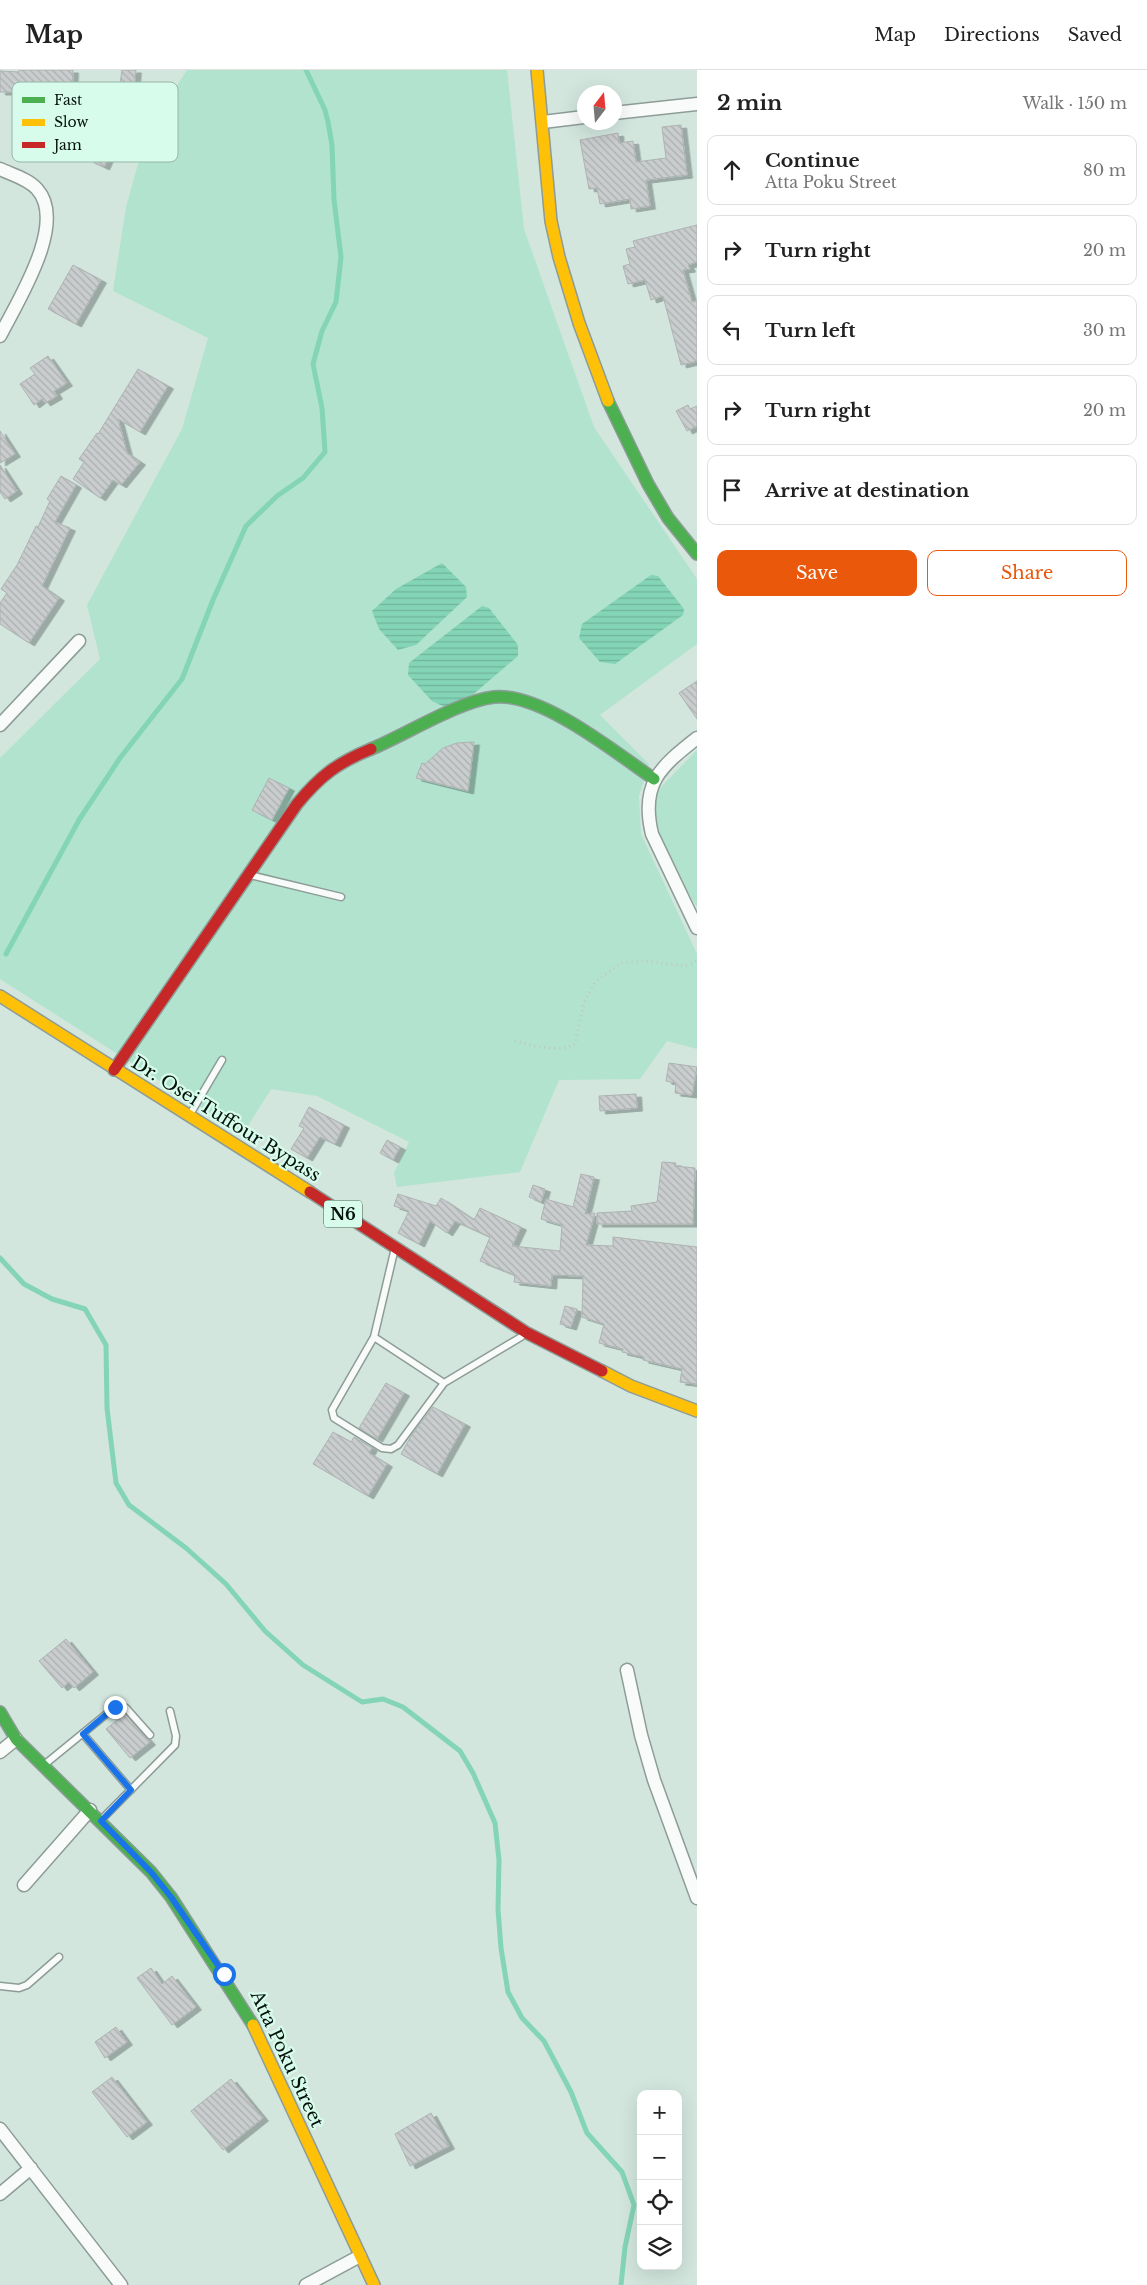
<!DOCTYPE html>
<meta charset="utf-8">
<style>
body{margin:0;font-family:"Libre Baskerville",serif;background:#f6f6f6;color:#222}
.controls{position:absolute;right:15px;bottom:15px;display:grid;overflow:hidden;border-radius:10px;box-shadow:0 5px 20px #0002}
.controls button{width:45px;height:45px;display:grid;place-items:center;padding:0;border:0;border-bottom:1px solid #e0e0e0;background:#fff;color:#222;font:25px sans-serif}
.compass{position:absolute;left:577px;top:15px;width:45px;height:45px;border-radius:50%;background:#fff;box-shadow:0 5px 20px #0002;rotate:16deg}
.stop{position:absolute;width:15px;height:15px;margin:-11px;border:4px solid #1a73e8;border-radius:50%;background:#fff}
.stop.end{background:#1a73e8;border-color:#fff;box-shadow:0 1px 5px #0008}
.list{margin:0;padding:0;list-style:none}
h2{display:flex;justify-content:space-between;align-items:center;height:65px;margin:0;padding:0 20px;font-size:21px}
h2 small{font-size:16px;font-weight:400;color:#767676}
.list li{display:grid;grid-template-columns:32px 1fr auto;gap:15px;align-items:center;box-sizing:border-box;height:70px;margin:0 10px 10px;padding:0 10px;border:1px solid #e0e0e0;border-radius:10px}
.list b{display:block;font-size:19px;white-space:nowrap}
.list p{margin:0;font-size:16px;white-space:nowrap;color:#767676}
.list em{font-size:16px;font-style:normal;color:#767676}
.actions{display:flex;gap:10px;padding:15px 20px}
.actions a{flex:1;padding:11px 0;border:1px solid #ea580c;border-radius:10px;text-align:center;font-size:18px;color:#ea580c}
.actions .main{background:#ea580c;color:#fff}
.icon{flex:none;width:28px;height:28px;fill:none;stroke:currentColor;stroke-width:2;stroke-linecap:round;stroke-linejoin:round}
.map{position:relative;flex:none;width:697px;height:2215px;overflow:hidden}
header{display:flex;align-items:center;gap:30px;box-sizing:border-box;height:70px;padding:0 25px;background:#fff;border-bottom:1px solid #e0e0e0}
header strong{font-size:24px}
nav{display:flex;gap:28px;margin-inline-start:auto;font-size:18px}
main{display:flex}
aside{flex:1;background:#fff}
.map>svg:first-child{display:block}
</style>
<header>
<strong>Map</strong>
<nav><a>Map</a><a>Directions</a><a>Saved</a></nav>
</header>
<main>
<div class="map">
<svg width="697" height="2215" viewBox="0 0 697 2215">
<defs>
<pattern id="water-rules" width="6" height="5" patternUnits="userSpaceOnUse" patternTransform="scale(1.25)"><rect width="6" height="5" fill="#84d4b7"/><path d="M0 2.5h6" fill="none" stroke="#70b59c"/></pattern>
<pattern id="building-back-hatch" width="6" height="6" patternUnits="userSpaceOnUse" patternTransform="scale(1.25)"><rect width="6" height="6" fill="#cacdce"/><path d="M-1 5l2 2M0 0l6 6M5-1l2 2" fill="none" stroke="#acafb0"/></pattern>
<filter id="shadow"><feDropShadow dx="5.5" dy="3" stdDeviation="0" flood-color="#0004"/></filter>
</defs>
<rect width="100%" height="100%" fill="#d2e6de"/>
<path fill="#b1e3cf" d="M187,0h320l17,159 70,198 103,152v65l-97,71 49,49 -10,32 2,38 56,120v95l-30,-8 -27,38 -81,1 -39,92 -123,15 -3,-14 15,-31 -92,-46 -46,-7 -28,45 -243,-155v-221l100,-99 -13,-54 95,-176 26,-91 -95,-47 13,-84 21,-75z
M697,680v157l-37,-59 -8,-38 6,-20z"/>
<path fill="url(#water-rules)" d="M442,493l24,24 1,10 -51,48 -18,5 -19,-21 -7,-18 24,-22z
M651,505l7,1 26,33 -1,6 -68,49 -15,-2 -21,-24 3,-14z
M482,536l7,2 29,37v11l-55,47 -16,5 -15,-7 -24,-26 1,-12z"/>
<g fill="none" stroke-linecap="round" stroke-linejoin="round">
<path stroke="#84d4b7" stroke-width="5" d="M6,884l73,-134 41,-62 62,-79 31,-79 33,-74 31,-30 26,-18 22,-26 -3,-44 -9,-44 9,-33 14,-29 5,-45 -7,-57 -2,-55 -4,-23 -3,-12 -19,-40
M0,1188l24,26 28,15 33,10 21,36 1,63 9,75 13,22 57,43 40,36 39,47 38,34 59,37 21,-3 20,8 57,44 13,22 22,50 4,37 -1,49 3,39 7,44 14,26 22,23 27,51 16,41 35,39 12,33 -9,42 -4,38"/>
</g>
<path fill="url(#building-back-hatch)" stroke="#aeb2b2" filter="url(#shadow)" d="M19,0h54l-1,36h-7l12,46 -29,-3v-3h-34v-54h-14v-21l19,1z
M122,0h14l-6,51 -15,-2z
M93,51l20,2 3,12 -10,19 3,2 -5,11 -15,-7z
M681,55l6,50 -41,5 4,26 -19,3 -1,-10 -30,5 -3,-16 -8,1 -9,-49 38,-7 1,10 14,-2 3,21 30,-4 -4,-31z
M697,155v37l-9,3 2,4 -7,1 9,32 5,-1v60l-16,4 -18,-69 -12,4 -6,-20 -17,4 -5,-18 7,-2 -4,-15 9,-2 -2,-6z
M73,195l28,15 -25,44 -28,-15z
M48,286l19,27 -13,8 3,5 -12,7 -3,-4 -8,6 -14,-21 15,-10 -5,-6z
M138,299l30,17 -28,46 -22,-13 9,34 13,9 -19,23 -8,-5 -13,18 -27,-19 11,-17 -5,-3 18,-26 1,1z
M688,335l2,4 7,-3v20l-10,5 -11,-20z
M0,361l15,23 -15,9z
M0,395l17,26 -12,8 -5,-7z
M61,406l15,9 -21,37 15,6 -28,58 17,12 -30,45 -29,-19v-21l7,-10 -6,-4 16,-24 19,-39 2,1 12,-26 -3,-2z
M697,611v38l-18,-26z
M474,672l-6,49 -52,-13 6,-15 3,1 18,-16 14,-5z
M269,708l20,10 -17,32 -20,-10z
M669,993l28,4 -5,28 -17,-2 1,-10 -10,-2z
M636,1024l1,14 -37,3 -1,-15z
M309,1037l35,18 -9,19 -15,-7 -13,21 -16,-9 13,-21 -5,-2z
M387,1070l13,7 -7,13 -13,-7z
M662,1092l14,1 -1,3 20,2 -2,56h-96v-11l35,-2 -1,-5 26,-4z
M581,1104l13,3 -9,37 10,-1 -9,32 27,1v-9l84,10v137l-17,-2 2,-13 -39,-9 1,-3 -22,-5 1,-3 -24,-6 5,-19 -22,-7 1,-41 -31,-1 -1,11 -37,-4 1,-7 -35,-14 10,-24 -35,-16 -8,12 -17,-12 -11,23 -21,-11 11,-22 -15,-5 4,-12 38,12 5,-8 33,22 6,-12 41,19 -9,19 48,5 2,-26 -21,-6 5,-20 27,8z
M533,1115l12,4 -4,13 -12,-5z
M565,1236l12,3 -6,18 -11,-3z
M386,1313l18,10 -27,46 -18,-11z
M433,1337l32,17 -28,50 -36,-20 10,-18z
M333,1362l18,10 3,-5 18,11 -3,5 18,11 -19,32 -55,-32z
M66,1569l27,33 -19,16 -5,-6 -7,6 -23,-27z
M125,1644l25,28 -20,16 -24,-29z
M151,1898l11,16 10,-8 24,31 -24,18 -35,-47z
M116,1957l11,15 -22,16 -10,-16z
M112,2007l35,45 -20,15 -35,-45z
M231,2009l32,39 -40,32 -32,-39z
M431,2043l18,33 -39,20 -15,-32z"/>
<g fill="none" stroke-linecap="round" stroke-linejoin="round">
<defs>
<path id="lane" d="M250,805l91,22
M192,1041l30,-51
M394,1182l-20,85 70,46 77,-46
M374,1267l-42,73 2,8 48,30 9,1 7,-4 46,-62
M83,1664l48,56
M44,1695l71,-58 7,-1 4,2 24,27
M101,1750l74,-75 1,-9 -6,-25
M0,1916l19,2 8,-3 32,-28"/>
<path id="street" d="M614,43l83,-9
M543,52l41,-5
M0,99c13,6 28,10 37,20 31,34 -20,113 -37,147
M0,655l79,-84
M697,668c-37,29 -57,46 -45,96l45,94
M627,1600l14,65 13,45 43,118
M0,1682l16,-13
M24,1815l66,-75
M0,2059l121,156
M0,2124l31,-26
M306,2215l54,-29"/>
<path id="fast" d="M608,331l40,83 20,34 29,36
M371,679c34,-14 88,-48 123,-52 47,-5 122,56 160,82
M0,1642l16,27 135,133 20,25 82,128"/>
<path id="slow" d="M537,0l14,151 8,36 20,66 29,78
M0,926l310,196
M602,1301l29,15 66,25
M253,1955l121,260"/>
<path id="jam" d="M114,1000l183,-266c23,-28 40,-41 74,-55
M310,1122l217,141 75,38"/>
</defs>
<use href="#lane" stroke="#8d9c96" stroke-width="9"/>
<use href="#street" stroke="#8d9c96" stroke-width="15"/>
<use href="#fast" stroke="#8d9c96" stroke-width="14"/>
<use href="#slow" stroke="#8d9c96" stroke-width="14"/>
<use href="#jam" stroke="#8d9c96" stroke-width="14"/>
<path stroke="#c1c6c4" stroke-width="3" stroke-dasharray="1 4" stroke-linecap="butt" d="M515,971c17,5 44,12 60,3l9,-41 11,-21 26,-19 22,-2 42,5 12,-5"/>
<use href="#lane" stroke="#f8fbfa" stroke-width="6"/>
<use href="#street" stroke="#f8fbfa" stroke-width="12"/>
<use href="#fast" stroke="#4caf50" stroke-width="11"/>
<use href="#slow" stroke="#ffc107" stroke-width="11"/>
<use href="#jam" stroke="#c62828" stroke-width="11"/>
</g>
<g fill="none" stroke-linecap="round" stroke-linejoin="round">
<path stroke="#1a73e8" stroke-width="6" d="M115,1637l-32,27 48,56 -30,31 50,51 20,25 53,77"/>
</g>
<g text-anchor="middle" dominant-baseline="central" stroke-width="4.5" stroke-linejoin="round" paint-order="stroke">
<rect fill="#d7fcec" stroke="#455850" stroke-width="1" x="324" y="1130.5" width="38" height="27" rx="4"/>
<g font-size="16" font-weight="bold" fill="#06120d">
<text x="343" y="1144">N6</text>
</g>
<g font-size="18" fill="#06120d" stroke="#d7fcec">
<text transform="translate(226 1049) rotate(32)">Dr. Osei Tuffour Bypass</text>
<text transform="translate(287 1989) rotate(65)">Atta Poku Street</text>
</g>
</g>
<rect x="12" y="12" width="166" height="80" rx="8" fill="#d7fcec" stroke="#98b6a9" stroke-width="1"/>
<rect x="22" y="27" width="23" height="6" fill="#4caf50"/>
<rect x="22" y="49" width="23" height="7" fill="#ffc107"/>
<rect x="22" y="72" width="23" height="6" fill="#c62828"/>
<g font-size="14" fill="#06120d">
<text x="54" y="35">Fast</text>
<text x="54" y="57">Slow</text>
<text x="54" y="80">Jam</text>
</g>
</svg>
<div class="controls">
<button>+</button>
<button>−</button>
<button><svg class="icon" aria-label="locate" viewBox="0 0 24 24"><circle cx="12" cy="12" r="6"/><path d="M12 2v4M12 18v4M2 12h4M18 12h4"/></svg></button>
<button><svg class="icon" aria-label="layers" viewBox="0 0 24 24"><path d="M12 4l9 5-9 5-9-5zM3 14l9 5 9-5"/></svg></button>
</div>
<svg class="compass" viewBox="-18 -18 36 36"><path d="M0-13l5 13h-10z" fill="#e53935"/><path d="M0 13l5-13h-10z" fill="#767676"/></svg>
<div class="stop" style="left:224px;top:1904px"></div>
<div class="stop end" style="left:115px;top:1637px"></div>
</div>
<aside>
<h2>2 min<small>Walk · 150 m</small></h2>
<ul class="list">
<li><svg class="icon" aria-label="ahead" viewBox="0 0 24 24"><path d="M12 20V5M6 11l6-6 6 6"/></svg><div><b>Continue</b><p>Atta Poku Street</p></div><em>80 m</em></li>
<li><svg class="icon" aria-label="right" viewBox="0 0 24 24"><path d="M7 20v-9h11M14 6l5 5-5 5"/></svg><div><b>Turn right</b></div><em>20 m</em></li>
<li><svg class="icon" aria-label="left" viewBox="0 0 24 24"><path d="M17 20v-9H6M10 6l-5 5 5 5"/></svg><div><b>Turn left</b></div><em>30 m</em></li>
<li><svg class="icon" aria-label="right" viewBox="0 0 24 24"><path d="M7 20v-9h11M14 6l5 5-5 5"/></svg><div><b>Turn right</b></div><em>20 m</em></li>
<li><svg class="icon" aria-label="arrive" viewBox="0 0 24 24"><path d="M6 21V4h12l-3 4 3 4H6"/></svg><div><b>Arrive at destination</b></div></li>
</ul>
<div class="actions"><a class="main">Save</a><a>Share</a></div>
</aside>
</main>
